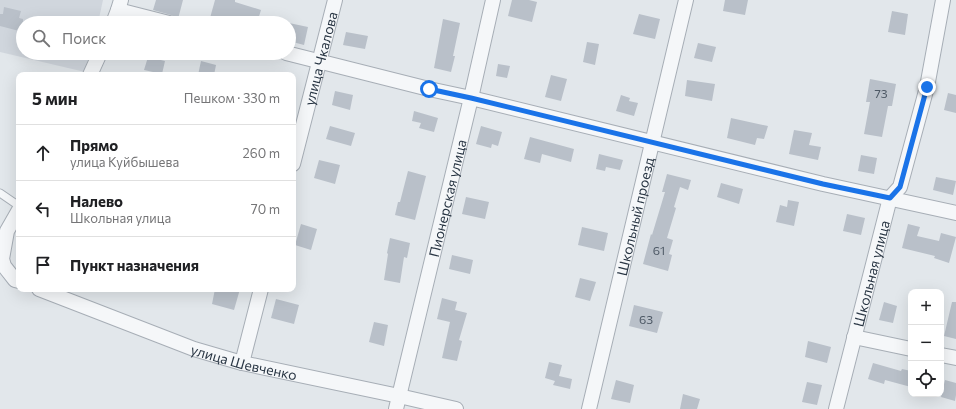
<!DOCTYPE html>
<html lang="ru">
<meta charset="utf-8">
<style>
body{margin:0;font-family:Commissioner,sans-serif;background:#f2f2f2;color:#202124}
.controls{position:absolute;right:12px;bottom:12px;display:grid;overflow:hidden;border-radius:8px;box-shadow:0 4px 16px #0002}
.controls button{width:36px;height:36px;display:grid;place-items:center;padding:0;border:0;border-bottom:1px solid #e0e0e0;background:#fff;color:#202124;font:20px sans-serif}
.stop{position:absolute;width:12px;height:12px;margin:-9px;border:3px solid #1a73e8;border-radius:50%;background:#fff}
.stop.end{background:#1a73e8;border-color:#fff;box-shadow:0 1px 4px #0008}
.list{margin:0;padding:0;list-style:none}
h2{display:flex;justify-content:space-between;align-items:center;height:52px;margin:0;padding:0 16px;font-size:17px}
h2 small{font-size:13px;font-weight:400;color:#757577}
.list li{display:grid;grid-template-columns:26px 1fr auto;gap:12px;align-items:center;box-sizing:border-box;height:56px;padding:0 16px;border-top:1px solid #e0e0e0}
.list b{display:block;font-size:15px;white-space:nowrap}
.list p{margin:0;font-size:13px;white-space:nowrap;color:#757577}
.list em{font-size:13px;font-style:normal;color:#757577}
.icon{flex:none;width:22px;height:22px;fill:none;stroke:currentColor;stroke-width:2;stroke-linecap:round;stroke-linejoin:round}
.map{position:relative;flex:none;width:956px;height:409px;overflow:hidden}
.search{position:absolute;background:#fff;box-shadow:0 4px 16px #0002;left:16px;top:16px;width:280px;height:44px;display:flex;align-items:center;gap:10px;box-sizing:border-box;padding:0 14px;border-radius:22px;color:#757577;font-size:15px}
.panel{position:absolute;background:#fff;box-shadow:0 4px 16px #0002;left:16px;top:72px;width:280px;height:220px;border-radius:8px}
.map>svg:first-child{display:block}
</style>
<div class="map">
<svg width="956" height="409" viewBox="0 0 956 409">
<rect width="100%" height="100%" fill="#e2e7eb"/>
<path fill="#d0d6dd" d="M0,0h103l-5,23h-75v30h67l-5,19 -85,-20z"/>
<path fill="#b9c0c9" d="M156,0h27l-5,19 -7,-4 -18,-5z
M215,0h20v2l26,8 -4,13h-29l-18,-5z
M512,0h17l8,2 -5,20 -24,-6z
M725,0h23l-3,15 -22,-4z
M4,7l17,4 -2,7 4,1v13l-23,-6v-12h3z
M892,11l16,3 -3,21 -17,-3z
M639,14l21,5 -5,20 -22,-5z
M443,19l17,4 -7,33h2l-4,16 -17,-4z
M289,23l19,4 -4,18 -15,-4z
M346,32l22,4 -3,13 -22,-4z
M587,42l12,2 -4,21 -12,-3z
M698,43l18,4 -4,15 -18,-4z
M148,57l17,4 -3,13 -18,-4z
M201,61l15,4 -2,10h-16z
M498,64l12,2 -3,12 -11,-2z
M551,75l16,4 -6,22 -16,-4z
M870,79l26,5 -4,22h-4l-6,31 -18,-3 6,-32h-4z
M687,80l28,4 -3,17 -27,-5z
M335,91l18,4 -3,15 -18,-5z
M948,93l8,2v18l-12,-3z
M621,95l9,3 -1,3 9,2 -4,13 -18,-5z
M414,111l24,7 -4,14 -15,-4 2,-5 -9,-2z
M731,118l37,8 -4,13 -7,-1 -2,7 -28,-7z
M330,126l25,7 -4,13 -25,-7z
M481,126l21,6 -4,14 -6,-2 -1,4 -15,-4z
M794,130l18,3 -3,12 12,2 -3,13 -29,-6z
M530,137l44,12 -3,13 -29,-8 -2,9 -16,-4z
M599,154l24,6 -3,10 -14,-3 -1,4 -9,-2z
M861,155l16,3 -3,16 -16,-3z
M319,160l21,5 -5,19 -21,-6z
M408,171l18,5 -11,44 -20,-5 3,-13h2z
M667,174l24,6 -3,10 -8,-3 -6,20 2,1 -9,30 6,2 -4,14 3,1 -4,16 -25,-7 8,-30 1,1 13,-43h-3z
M936,177l20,4 -3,14 -20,-5z
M721,183l22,6 -4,15 -22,-7z
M466,197l23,5 -4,17 -23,-5z
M788,200l11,2 -5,24 -18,-4 4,-17 7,2z
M847,214l18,4 -4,17 -18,-4z
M301,224l16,5 -6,21 -16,-5z
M908,224l12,3 -3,9 22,5 2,-8 15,4 -7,26 -15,-5 1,-2 -33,-8z
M582,227l26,6 -4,18 -26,-6z
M390,238l20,5 -3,15 -3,-1 -4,26 -16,-3 4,-26 -1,-1z
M452,255l21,5 -3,14 -21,-5z
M580,278l16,4 -6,19 -15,-4z
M215,289h25l-6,21 -22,-6z
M442,298l15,4 -2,8 12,3 -8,27 3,1 -5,20 -15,-3 8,-36 -13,-3z
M276,299l23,6 -5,19 -23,-6z
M884,302l13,4 -4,17 -14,-3z
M952,302h4v37l-12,-3z
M634,305l29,7 -6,21 -28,-7z
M374,322l14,3 -4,21 -15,-4z
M808,341l23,6 -4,16 -22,-6z
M549,362l13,3 -3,11 13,3 -2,10 -17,-4 2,-4 -10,-3z
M873,363l28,8 1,-2 9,2v16l-26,-7 -1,4 -16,-5z
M616,380l18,5 -4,18 -19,-4z
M945,380l11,3v12l-1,6 -14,-4z
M807,382l15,3 -5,20 -15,-3z
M683,394l17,5 -3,10h-17z"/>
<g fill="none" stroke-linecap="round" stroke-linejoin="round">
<defs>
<path id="lane" d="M0,193l19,13"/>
<g id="street">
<path d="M118,10l51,13"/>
<path d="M113,23l5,-13 3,-10"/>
<path d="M286,53l143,36 42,9 352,86 133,29"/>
<path d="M90,75l10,-22"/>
<path id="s1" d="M293,164l42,-164"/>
<path d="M19,210l-12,21 -5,28 2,7 11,14 4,1"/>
<path id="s2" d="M39,289l155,60 48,14 157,33 57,13"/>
<path d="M854,337l57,12"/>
<path d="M941,355l15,3"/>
<path d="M242,363l19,-74"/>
<path id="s3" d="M396,409l75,-311 22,-98"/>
<path id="s4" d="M589,409l97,-409"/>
<path id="s5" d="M836,409l54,-211 10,-11 27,-100 16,-87"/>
</g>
</defs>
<use href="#lane" stroke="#a7aeb6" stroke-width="9"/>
<use href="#street" stroke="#a7aeb6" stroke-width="16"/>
<use href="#lane" stroke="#f5f7f9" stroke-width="7"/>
<use href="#street" stroke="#f5f7f9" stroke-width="14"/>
</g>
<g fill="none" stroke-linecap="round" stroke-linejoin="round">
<path stroke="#1a73e8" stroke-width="5" d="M429,89l42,9 352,86 67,14 10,-11 27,-100"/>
</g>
<g text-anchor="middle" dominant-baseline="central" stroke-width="3.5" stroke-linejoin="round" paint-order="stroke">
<g font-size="12" fill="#4d5865">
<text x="881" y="93">73</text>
<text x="659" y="250">61</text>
<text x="646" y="319">63</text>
</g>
<g font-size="14" fill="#293644" stroke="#f2f5f8">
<text stroke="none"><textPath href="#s1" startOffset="109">улица Чкалова</textPath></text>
<text stroke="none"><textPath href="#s3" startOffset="217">Пионерская улица</textPath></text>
<text stroke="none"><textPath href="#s4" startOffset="198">Школьный проезд</textPath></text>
<text stroke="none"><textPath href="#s5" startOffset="140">Школьная улица</textPath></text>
<text stroke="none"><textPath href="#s2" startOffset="218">улица Шевченко</textPath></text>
</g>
</g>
</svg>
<div class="controls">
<button>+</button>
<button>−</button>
<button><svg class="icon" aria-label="locate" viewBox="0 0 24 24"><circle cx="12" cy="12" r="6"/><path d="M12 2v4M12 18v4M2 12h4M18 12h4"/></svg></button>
</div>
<div class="stop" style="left:429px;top:89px"></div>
<div class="stop end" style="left:927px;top:87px"></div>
<div class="search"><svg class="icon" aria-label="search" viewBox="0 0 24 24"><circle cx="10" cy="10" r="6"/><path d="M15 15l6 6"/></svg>Поиск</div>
<section class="panel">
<h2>5 мин<small>Пешком · 330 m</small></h2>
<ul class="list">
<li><svg class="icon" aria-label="ahead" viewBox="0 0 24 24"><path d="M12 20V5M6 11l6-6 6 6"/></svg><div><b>Прямо</b><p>улица Куйбышева</p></div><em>260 m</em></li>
<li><svg class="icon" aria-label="left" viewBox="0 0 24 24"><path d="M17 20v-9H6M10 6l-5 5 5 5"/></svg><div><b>Налево</b><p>Школьная улица</p></div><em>70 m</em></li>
<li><svg class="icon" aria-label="arrive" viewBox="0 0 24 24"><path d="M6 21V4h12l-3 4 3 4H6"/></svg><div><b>Пункт назначения</b></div></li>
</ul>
</section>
</div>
